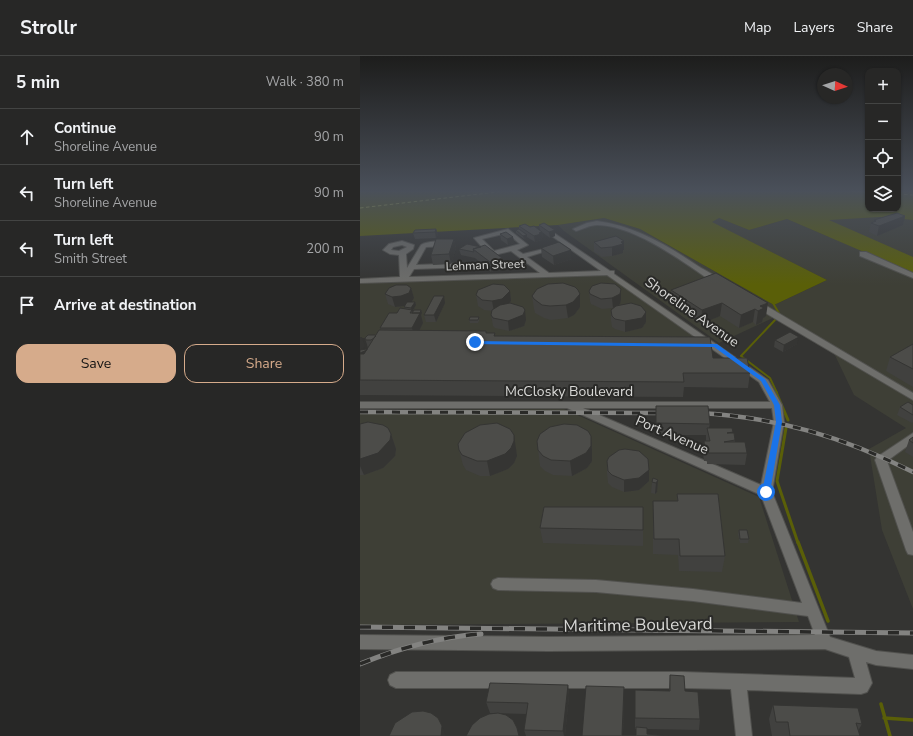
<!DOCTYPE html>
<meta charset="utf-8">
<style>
body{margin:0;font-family:"Nunito Sans",sans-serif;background:#2f2f2e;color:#f1f3f6}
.controls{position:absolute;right:12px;top:12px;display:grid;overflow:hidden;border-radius:8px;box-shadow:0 1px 3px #0004}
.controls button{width:36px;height:36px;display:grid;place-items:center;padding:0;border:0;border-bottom:1px solid #434443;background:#272726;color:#f1f3f6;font:20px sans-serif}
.compass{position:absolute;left:457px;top:12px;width:36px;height:36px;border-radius:50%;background:#272726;box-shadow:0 1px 3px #0004;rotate:93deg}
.stop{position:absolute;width:12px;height:12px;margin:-9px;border:3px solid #1a73e8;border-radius:50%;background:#fff}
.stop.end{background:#1a73e8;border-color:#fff;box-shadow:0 1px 4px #0008}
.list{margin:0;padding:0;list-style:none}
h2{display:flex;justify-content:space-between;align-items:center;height:52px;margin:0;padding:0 16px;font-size:17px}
h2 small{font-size:13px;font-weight:400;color:#a4a5a7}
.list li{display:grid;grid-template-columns:26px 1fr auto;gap:12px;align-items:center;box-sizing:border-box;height:56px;padding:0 16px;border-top:1px solid #434443}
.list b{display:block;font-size:15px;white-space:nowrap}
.list p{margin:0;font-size:13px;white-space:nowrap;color:#a4a5a7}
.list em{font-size:13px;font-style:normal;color:#a4a5a7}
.actions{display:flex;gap:8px;padding:12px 16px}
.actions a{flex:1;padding:9px 0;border:1px solid #d6ab8b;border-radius:12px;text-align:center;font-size:14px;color:#d6ab8b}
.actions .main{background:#d6ab8b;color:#111}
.icon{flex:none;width:22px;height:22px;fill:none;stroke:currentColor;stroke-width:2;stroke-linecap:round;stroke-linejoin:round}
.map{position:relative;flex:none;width:553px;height:680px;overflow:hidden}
header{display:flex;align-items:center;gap:24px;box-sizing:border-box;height:56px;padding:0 20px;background:#272726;border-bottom:1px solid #434443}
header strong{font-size:19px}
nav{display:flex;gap:22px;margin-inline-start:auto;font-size:14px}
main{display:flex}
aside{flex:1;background:#272726}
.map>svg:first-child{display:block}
</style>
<header>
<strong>Strollr</strong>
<nav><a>Map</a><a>Layers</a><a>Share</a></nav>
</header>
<main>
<aside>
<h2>5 min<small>Walk · 380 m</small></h2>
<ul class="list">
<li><svg class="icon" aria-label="ahead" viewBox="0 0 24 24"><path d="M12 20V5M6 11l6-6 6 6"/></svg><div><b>Continue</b><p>Shoreline Avenue</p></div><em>90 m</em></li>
<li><svg class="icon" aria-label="left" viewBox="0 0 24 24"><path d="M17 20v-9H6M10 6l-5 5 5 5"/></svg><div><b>Turn left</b><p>Shoreline Avenue</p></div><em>90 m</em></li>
<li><svg class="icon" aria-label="left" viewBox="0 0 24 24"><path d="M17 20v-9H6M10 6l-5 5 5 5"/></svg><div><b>Turn left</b><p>Smith Street</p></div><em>200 m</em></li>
<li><svg class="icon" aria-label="arrive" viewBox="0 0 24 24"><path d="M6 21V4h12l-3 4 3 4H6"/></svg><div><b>Arrive at destination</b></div></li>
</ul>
<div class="actions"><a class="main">Save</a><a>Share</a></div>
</aside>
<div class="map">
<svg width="553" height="680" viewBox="0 0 553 680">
<rect width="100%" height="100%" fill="#343432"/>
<path fill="#3e3f36" d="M520,161l33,3v389l-31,-79 -13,-81 37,-21 -52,-33 -22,-46 -57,-32 -56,26 -155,-112 -6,-6 46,-7 36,11 134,76 53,-25 -116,-58 8,-4 30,12 38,-11 42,18 -1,-18z
M247,219l5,2 86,60 -338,1v-55z
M204,353l195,88 40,125 -439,3v-215z"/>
<path fill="#5a5f08" d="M0,134h508v19h30v-19h15v30l-33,-3 -51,3 84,37v16l-126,-54 -38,11 -30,-12 -7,4 115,58 -53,25 -134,-76 -36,-11 -46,7 -198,11z"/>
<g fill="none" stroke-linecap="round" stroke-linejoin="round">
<path stroke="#5a5f08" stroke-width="2" d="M413,247l7,12
M415,264l-34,36 29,22 7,15"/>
<path stroke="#5a5f08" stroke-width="3" d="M416,336l12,28
M426,372l-9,53 21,62"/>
<path stroke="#5a5f08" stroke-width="3.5" d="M438,486l30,79
M521,648l9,32
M524,662l29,2"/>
<path stroke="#ced852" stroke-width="1" stroke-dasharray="3.5 2.5" stroke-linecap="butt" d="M468,134l40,2
M538,138l15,1
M0,152l154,-18"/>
<defs>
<path id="minor" d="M237,165c38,5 70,24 101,45 8,5 19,10 26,17l-4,2h-3c-31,-21 -82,-60 -120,-60 -7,0 -14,4 -21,6l-3,-2 14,-6z
M148,173l20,16 -11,5 6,4 33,-8v2l-29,9 22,16 52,-2 -52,-37 5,-1 56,38h4v3l154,106 14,25 2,17 -12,70 58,145 46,14 37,4v14l-37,-4 -10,-3 6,21 -5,9 -6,2 -114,-4 5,46h-16l-5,-47 -49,-1h-286l-6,-3 -2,-5 2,-5 6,-3h286l173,6 -6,-21 -24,-8 -277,2 -188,-2v-14l188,2 267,-2 -7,-19 -115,-15 -97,-9 -98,-2 -5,-2 -2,-4 2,-4 5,-2 98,2 97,9 109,14 -41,-108 -194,-87h-207v-6h410l-11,-20 -152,-107 -247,8v-4l40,-2 -1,-22 -9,-1 -7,-4 6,-6 13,-3 12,4 -1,4 -7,5 1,14 14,-23c5,-4 24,-5 29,-1l-3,2 -21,1 -10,18 55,-2 4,2 -4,2 -57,2 -5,8 131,-4 -29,-22 -21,5 -16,-18zM147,177l13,11 -26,7 -12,-12zM42,189l5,2 -8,4 -8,-1 2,-3zM223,352h189l2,14 -13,63z
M500,196h6l47,21v5l-53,-22z
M392,245h6l155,92v7l-161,-95z
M553,377v9l-26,19 26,71v23l-5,-1 -2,-4 -31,-90 2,-3z"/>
</defs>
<use href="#minor" stroke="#51514e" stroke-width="2"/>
<use href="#minor" fill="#6e6e6b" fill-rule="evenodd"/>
<defs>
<path id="rail-far1" d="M0,356l306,1
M338,357c79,4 145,24 215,59"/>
<path id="rail" d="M0,571l553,6
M0,608c39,-16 79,-27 121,-30"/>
</defs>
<use href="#rail-far1" stroke="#838381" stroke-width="4.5"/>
<use href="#rail" stroke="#838381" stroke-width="5"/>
<use href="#rail-far1" stroke="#2a2a28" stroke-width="3" stroke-dasharray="8" stroke-linecap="butt"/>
<use href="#rail" stroke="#2a2a28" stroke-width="3.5" stroke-dasharray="11" stroke-linecap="butt"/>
</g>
<path fill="#41413f" d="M545,160l-2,9 -26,11 -8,-4 2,-9 3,-1v-2z
M179,169l16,5v6l-5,2 -8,-6 1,6h-1v2l-7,2 -8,-5v1l-3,1 -8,-6v-3l3,-1v-3l11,1 10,3z
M76,173l2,6 -2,3 -21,1 -2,-6z
M140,178l13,3 1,6 -6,2 -7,-5z
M94,183l2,9 -5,16 -18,1 -2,-10z
M264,185v9h-1v3l-11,3 -10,1 -8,-5v-10z
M107,188l35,14 1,10 -12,4 -16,-14 -14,-3 -2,-6z
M181,192l31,11 -18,6 -12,-8z
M356,217l50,43 -3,2 -1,4 -6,3 -3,-3 -14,6 -19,-12 -19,8 -31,-21 1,-13z
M51,232l3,10 -2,4h3l1,3 -4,7 9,-2 1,3 -1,2 2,8 -4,8 68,2 9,3 217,22 37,15 -2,15 -64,-1 -1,10 -323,-2v-45l7,-1 1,-1 -3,-10 11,-2 5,-6 -1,-2 17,-15 8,-4 -1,-2 1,-1 -10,1 -7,-3 -3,-10z
M261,233v10l-1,5 -2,1 28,17 -4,6 -17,4 -10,-3 -3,-2 -1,-6v-11l4,-3 -2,1 -11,1 -11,-5 -1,-3 -1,-10z
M150,235l1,10 -1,2 16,17 -2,6 -15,5 -14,-3 -2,-2 -2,-11 1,-4 -8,-1 -6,-4 -2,-11z
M172,240l48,11 -6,8 -6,3 -17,2 -7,-2 -9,-5 -1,-4z
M85,247l-9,19h-10l-2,-7z
M119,261v4l-1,2h-8l-1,-3z
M415,284l22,4 -14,8 -9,-5z
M553,288v43l-27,-16 4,-14z
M553,349v17l-1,1 -15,-8 3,-8z
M296,350l54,18 -1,4 24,5 2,7v2l12,11 -2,12 -38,-1v-3h-3l-1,-8 1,-12h2v-6h-50z
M0,368l31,10 5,15 -1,7 -12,12 -19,7h-4z
M231,380l1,15v10l-5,7 -15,8 -19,-1 -8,-4 -5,-5 -3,-25z
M553,381v20l-8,-5 4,-12z
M99,394h57l1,6 -3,7 -6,6 -18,7h-10l-14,-6 -3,-5z
M247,405l42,9v11l-10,9 -15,2 -12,-5 -4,-4 -1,-10z
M298,424l-1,12 -2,2 -4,-1 1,-11z
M317,438l48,62 -3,16 -43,-1 -1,-16 -25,-1v-53h24z
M180,472l103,2v16l-100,-3z
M379,474l10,9 -1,4h-8l-2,-9z
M310,619l15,16 15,28 -1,11 -52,-1v5l22,2h-87l42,-35 -1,34h13v-6h-1v-39l34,1z
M208,629l1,11 -4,40h-39l-2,-6 3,-16 -37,-1 -4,-11z
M413,649l89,19 -4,7 2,5h-88l-3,-17z"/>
<path fill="#353533" d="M545,160l-2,9 -26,11 2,-10z
M76,173l2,6 -2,3 -1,-6z
M195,174v6l-5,2 -1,-6z
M182,176l1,6h-1v2l-7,2 -1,-6 5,-3z
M167,179v3l-3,1 -1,-3z
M153,181l1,6 -6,2 -1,-6z
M94,183l2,9 -5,16 -2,-10z
M264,185v9h-1v3l-11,3v-9l9,-5z
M211,194l1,9 -18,6 -1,-9z
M142,202l1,10 -12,4 -1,-10z
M51,232l3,10 -3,5 -7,3 -9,1 -3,-10z
M261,233v10l-1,5 -7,4 -1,-10z
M150,235l1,10 -7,8 -10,2 -2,-10z
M220,238v13l-6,8 -6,3 -2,-13z
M84,240l1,7 -9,19 -2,-7z
M55,246l1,3 -4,7 -1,-4z
M362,247l-2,13 -19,8 1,-14z
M408,247l-2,13 -3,2 -1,4 -6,3 2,-14 2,-5z
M395,253l-2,13 -14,6 2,-13z
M61,254l1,3 -1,2 2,8 -8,16 -3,-11z
M165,254l1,10 -2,6 -15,5 -1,-10z
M286,256v10l-4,6 -17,4v-11z
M0,281h2l3,10 -5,3z
M439,281l-2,7 -14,8 1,-7z
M11,293l-11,19v-16z
M31,378l5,15 -1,7 -12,12 -19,7 -4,-9v-7z
M154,379l3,21 -3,7 -6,6 -18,7 -3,-15z
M231,380l1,15v10l-5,7 -15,8 -2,-15z
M289,414v11l-10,9 -15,2v-12z
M298,424l-1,12 -2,2 1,-11z
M208,629l1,11 -4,40h-1l-1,-5z
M264,631v14l-1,35h-1z
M82,670l4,10h-5z"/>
<path fill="#4c4c49" stroke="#353533" d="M537,157l8,3 -26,10 -8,-3 5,-2 -2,-1z
M184,167l11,7 -6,2 -10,-7z
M165,168l5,3 4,-1 8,6 -3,1 2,1 -7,2 -15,-10z
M76,173l-1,3 -22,1 2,-3z
M159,173l8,6 -4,1 -7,-6z
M146,176l7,5 -6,2 -7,-5z
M256,180l8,5 -3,1 2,2 -11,3 -11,1 -7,-6z
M76,183h18l-5,15 -18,1z
M199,186l12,8 -18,6 -12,-8z
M107,188l14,3 -8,2 1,3 -15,-3z
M125,189l17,13 -12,4 -17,-13z
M356,217l52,30 -8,3 4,2 -6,3 -3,-2 -14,6 -19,-12 -20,7 -31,-20z
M203,227l12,4 3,3 2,4 -7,8 -7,3 -16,1 -8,-1 -8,-6 -2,-3 5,-7 11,-5z
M241,227l14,1 6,5 -1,5 -8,4 -11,1 -11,-5 -1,-3 3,-5z
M133,228l11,1 6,6 -8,8 -10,2 -10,-1 -6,-5 2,-5z
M36,229h11l4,3 -2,5 -8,3 -9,1 -7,-3 4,-6z
M74,240h10l-10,19h-10z
M47,246h8l-4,6 -7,-1z
M150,247l13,4 2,3 -2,5 -15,6 -15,-3 -2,-3 1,-5 8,-5z
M271,247l10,3 5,6 -4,6 -17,3 -10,-2 -3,-3 -1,-6 5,-4z
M40,252l12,2 -2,3h10l-8,15h-32l9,-15h8z
M54,254h7l-1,3h-8z
M110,261h9l-1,3h-9z
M19,274l107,1v2h9l-1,3 216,1 3,21h34l3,15h-67l1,9 -324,-2v-26h4z
M430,276l9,5 -15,8 -9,-5z
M8,279h7l1,1 -2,2 -3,2h-5l-1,-2z
M553,288v25l-23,-12z
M7,293v1l-7,3v-3z
M548,346l5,3v10l-13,-8z
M296,350h52l2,18 -54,-1z
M8,366l15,3 5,3 3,6 -1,6 -12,13 -18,6v-35z
M137,367l13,6 4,6v6l-3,7 -6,6 -18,7h-10l-15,-6 -3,-5 -1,-6 7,-11 15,-8z
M204,368l13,1 11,6 3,5v10l-5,7 -16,8 -19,-1 -8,-4 -5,-6 -1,-9 3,-7 10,-7z
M347,372h25l1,4 -6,1h7l1,7 -11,2h21l2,11h-39v-4h-3l-1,-8h6z
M553,381v6l-4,-3z
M265,393l14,2 9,8 1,11 -10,8 -15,2 -12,-5 -4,-4 -1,-10 2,-4 10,-7z
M293,422l5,2 -2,3 -4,-1z
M317,438h41l7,62h-45l-1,-17h-25l-1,-38h25z
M184,451h99v23l-103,-2z
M379,474h8l2,9h-9z
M310,619l14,1 1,15 13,1 2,27 -65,-1v-28l35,1z
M130,627l78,2 -5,46 -39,-1 4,-27 -42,-1z
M226,630l38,1 -2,48h14v-8l11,1v6l22,2h-87z
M413,649l85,3 4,16 -6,-1 4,13h-70l-2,-14h-12z
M63,655l8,2 7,5 4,8 -1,10h-52l6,-13 17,-11z
M138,657l8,2 7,5 4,8 2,8h-53l6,-11 8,-7 9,-4z"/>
<linearGradient id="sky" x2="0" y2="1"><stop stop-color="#1d1d1c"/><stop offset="0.59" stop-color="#4a505a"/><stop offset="1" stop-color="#4a505a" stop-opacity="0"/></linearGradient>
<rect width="553" height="229" fill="url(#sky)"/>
<path fill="#1a73e8" d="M115,285l242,3 48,35 15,26 2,17 -12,70 -4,3 -4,-3 14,-70 -2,-17 -13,-24 -47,-34 -241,-3z"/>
<g text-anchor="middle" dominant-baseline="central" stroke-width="4" stroke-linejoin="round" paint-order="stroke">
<g font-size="12" fill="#d8d8d6" stroke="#2a2a28">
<text transform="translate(125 209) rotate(-2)">Lehman Street</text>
</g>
<g font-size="14" fill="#d8d8d6" stroke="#2a2a28">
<text transform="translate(332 256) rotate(35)">Shoreline Avenue</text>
<text x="209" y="335">McClosky Boulevard</text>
<text transform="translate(312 379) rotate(23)">Port Avenue</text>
</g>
<g font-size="17" fill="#d8d8d6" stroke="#2a2a28">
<text transform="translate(278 569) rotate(-1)">Maritime Boulevard</text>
</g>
</g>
</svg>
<div class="controls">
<button>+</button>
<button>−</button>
<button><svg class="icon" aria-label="locate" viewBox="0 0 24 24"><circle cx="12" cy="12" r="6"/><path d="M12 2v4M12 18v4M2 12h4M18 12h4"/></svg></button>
<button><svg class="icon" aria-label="layers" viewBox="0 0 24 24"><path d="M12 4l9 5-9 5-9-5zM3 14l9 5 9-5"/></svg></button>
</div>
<svg class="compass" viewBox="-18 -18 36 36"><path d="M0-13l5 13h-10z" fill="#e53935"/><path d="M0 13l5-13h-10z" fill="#a4a5a7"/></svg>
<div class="stop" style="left:406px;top:436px"></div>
<div class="stop end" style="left:115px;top:286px"></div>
</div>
</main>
